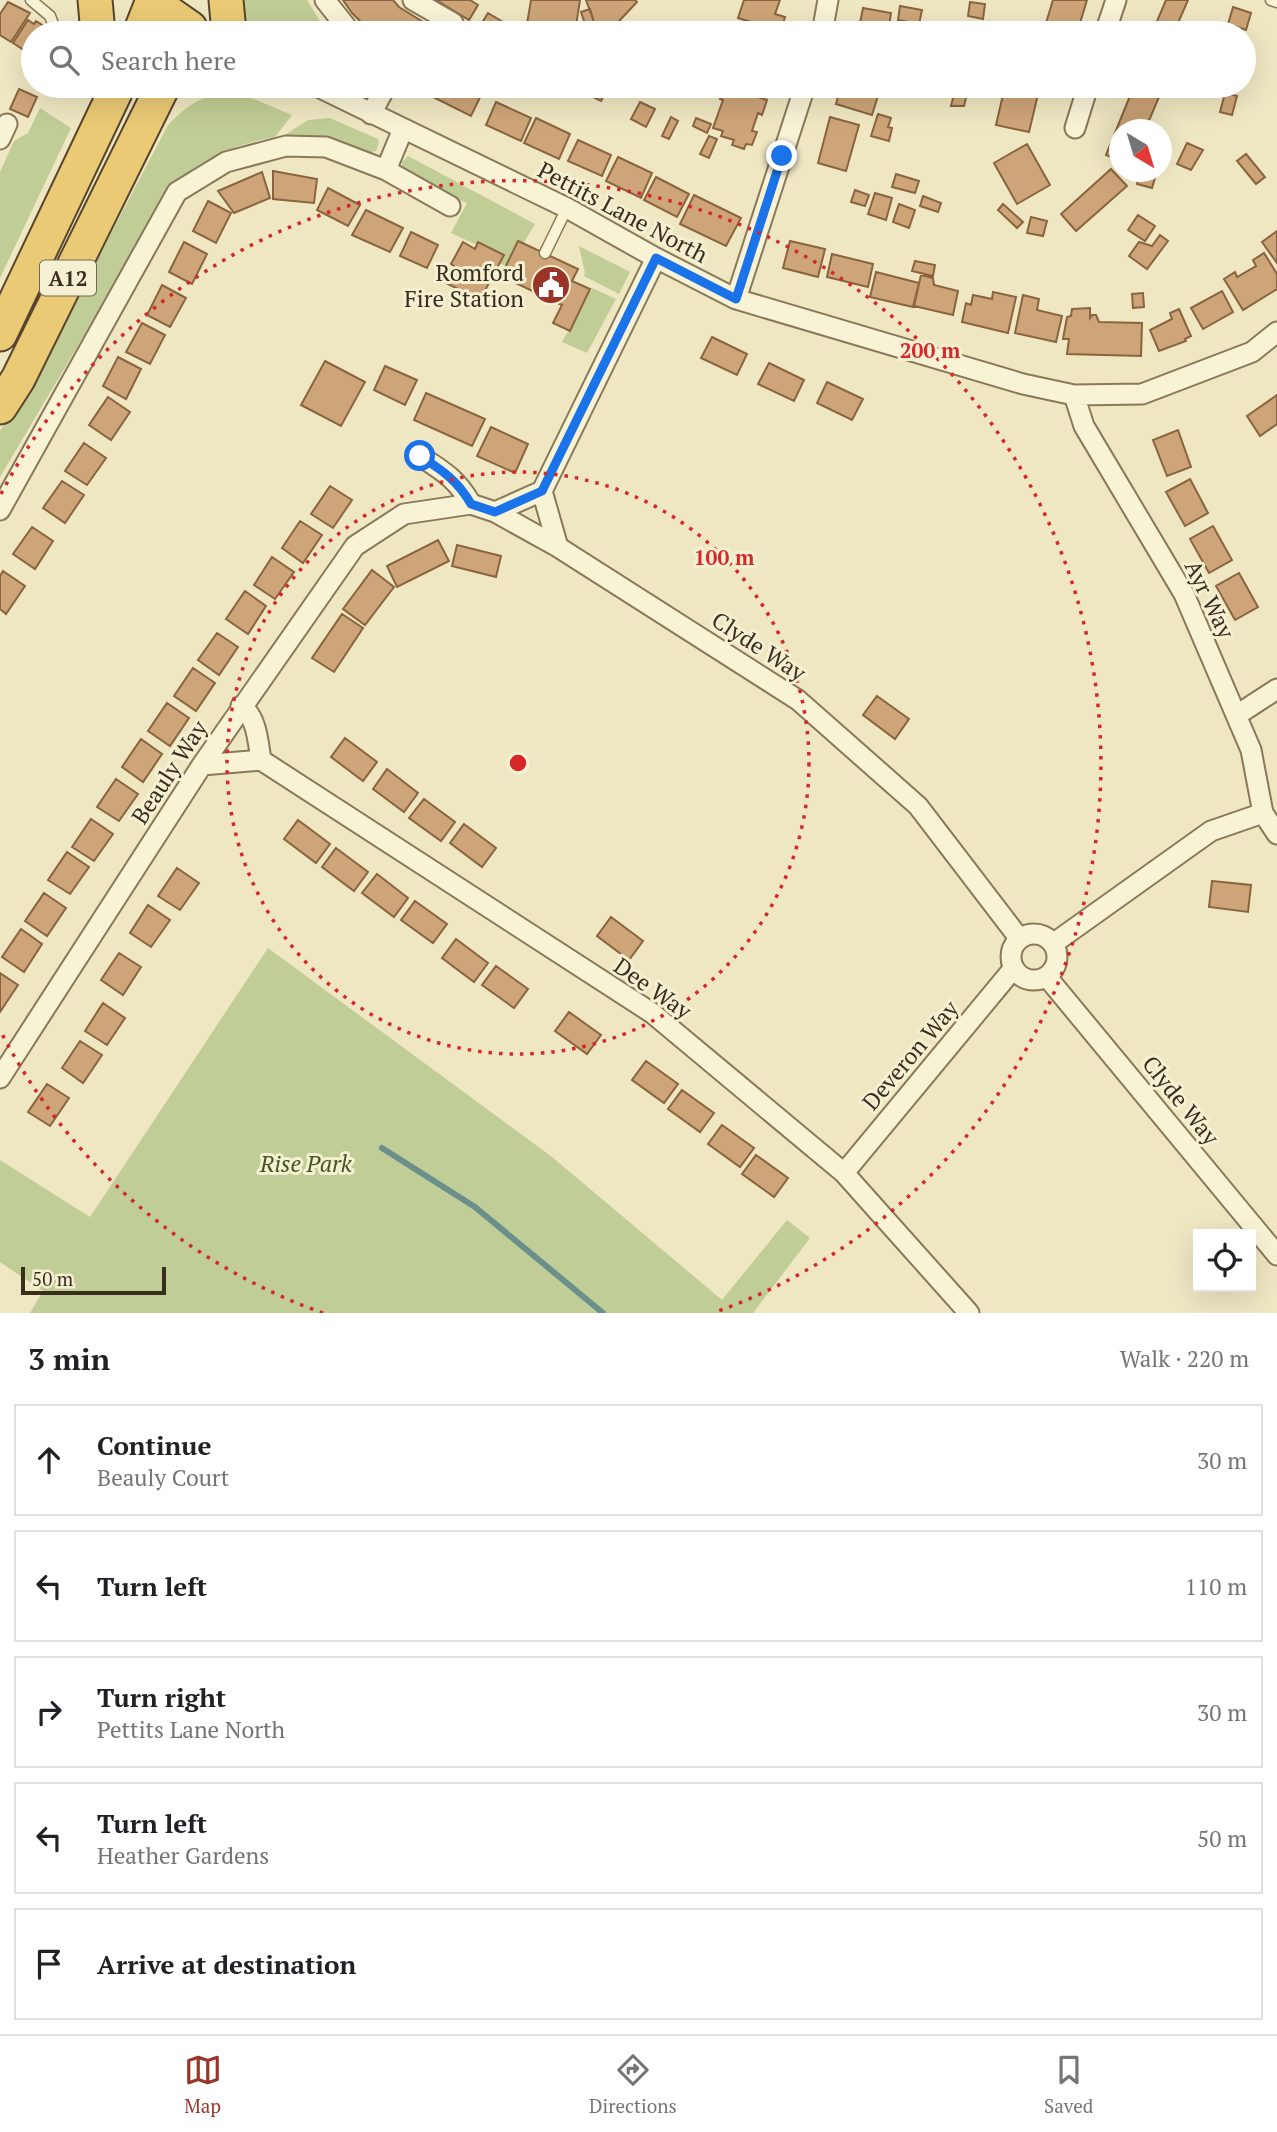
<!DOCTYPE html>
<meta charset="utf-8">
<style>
body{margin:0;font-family:"PT Serif",serif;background:#f2f2f2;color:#202124}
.controls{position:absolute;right:21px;bottom:21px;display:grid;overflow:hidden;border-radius:0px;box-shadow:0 7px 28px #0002}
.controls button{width:63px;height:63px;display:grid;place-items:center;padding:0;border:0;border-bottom:2px solid #e0e0e0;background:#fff;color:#202124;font:35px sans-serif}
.compass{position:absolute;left:1109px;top:119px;width:63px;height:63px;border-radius:50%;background:#fff;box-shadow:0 7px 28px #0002;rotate:142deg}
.scale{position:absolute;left:21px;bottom:18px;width:145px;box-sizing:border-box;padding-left:7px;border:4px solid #392e1e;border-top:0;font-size:19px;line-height:24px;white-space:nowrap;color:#392e1e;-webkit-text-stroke:5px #f6f0d2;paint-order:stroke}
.stop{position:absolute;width:21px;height:21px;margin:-16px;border:5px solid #1a73e8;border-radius:50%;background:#fff}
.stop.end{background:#1a73e8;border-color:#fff;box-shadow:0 2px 7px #0008}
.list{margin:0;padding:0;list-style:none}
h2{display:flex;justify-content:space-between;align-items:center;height:91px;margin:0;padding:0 28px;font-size:30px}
h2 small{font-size:23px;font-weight:400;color:#757577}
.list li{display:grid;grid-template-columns:46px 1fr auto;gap:21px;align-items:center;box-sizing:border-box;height:112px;margin:0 14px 14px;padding:0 14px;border:2px solid #e0e0e0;border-radius:0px}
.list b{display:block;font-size:26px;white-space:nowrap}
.list p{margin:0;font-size:23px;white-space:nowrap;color:#757577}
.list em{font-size:23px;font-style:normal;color:#757577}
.icon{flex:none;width:38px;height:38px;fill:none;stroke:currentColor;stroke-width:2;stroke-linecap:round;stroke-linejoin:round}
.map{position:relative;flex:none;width:1277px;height:1313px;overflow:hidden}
.search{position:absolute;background:#fff;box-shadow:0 7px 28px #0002;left:21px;right:21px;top:21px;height:77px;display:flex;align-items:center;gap:18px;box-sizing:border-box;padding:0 24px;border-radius:38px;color:#757577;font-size:26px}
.sheet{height:721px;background:#fff}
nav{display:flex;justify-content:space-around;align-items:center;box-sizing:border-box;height:98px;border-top:2px solid #e0e0e0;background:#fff;font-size:19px;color:#757577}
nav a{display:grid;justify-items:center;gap:4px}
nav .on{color:#9a3428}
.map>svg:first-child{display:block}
</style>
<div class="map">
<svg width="1277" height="1313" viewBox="0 0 1277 1313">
<rect width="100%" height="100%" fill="#efe7c2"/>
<path fill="#c1cd96" d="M236,0h71l14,23 -2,7 3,3h-67l-10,-6z
M237,92l55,23 -17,22c-44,9 -71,19 -103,50l-172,290v-46l69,-118 99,-188c23,-23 35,-31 69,-33z
M40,108l31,20 -71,150v-106l14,-31 14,-8z
M330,118l48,21 1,4 -3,8c-27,8 -63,-14 -93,-15l25,-16z
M408,156l127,68 -26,43 -13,-5 3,-7 -48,-22 16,-30 -58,-24 -7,-9v-8z
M579,246l51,26 -11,22 -35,-18 1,-3z
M592,288l24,11 -29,54 -25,-11z
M268,948l284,209 170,143 65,-80 23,18 -57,75h-723l13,-22 -43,-29v-102l90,57z"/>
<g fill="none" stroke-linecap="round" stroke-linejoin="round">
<path stroke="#6b908b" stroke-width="6" d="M382,1148l93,59 128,106"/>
</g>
<path fill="#cea578" stroke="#89643e" stroke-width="2" d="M343,0h50l6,7 34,21 4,-6 17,9 -1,2h-81l-20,-20z
M436,0h34l8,5 -9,15z
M531,0h49l-5,32 -48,-8z
M586,0h49l2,2 -29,31h-5l-7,-6z
M744,0h36l-5,14 10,3 -4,14 -43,-13z
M1053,0h34l-10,33h-34z
M1166,0h22l-10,23 8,3 -4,7h-30z
M8,2l22,11 -19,29 -11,-7v-21z
M970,2l15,2 -2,15 -15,-3z
M900,6l22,4 -3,14 -21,-4z
M1233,7l18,6 -5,17 -18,-6z
M863,8l28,5 -3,20h-30z
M590,9l7,23 -2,1h-7l-7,-21z
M488,13l32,19 -1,1h-27l-12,-7z
M28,20l6,4 2,-3 11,7 -4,5h-10v16l-3,5 -17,-11z
M431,86h47l6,3 -13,27 -44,-22z
M589,86h20l-8,15 -16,-8z
M724,86l43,14 -5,15 -4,-2 -6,18 5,1 -5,13 -6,-1 -2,5 -12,-4 2,-5 -13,-4 2,-5 -10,-3 10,-28 -3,-1z
M841,86h40l-9,29 -36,-11z
M956,86h13l-5,20h-13z
M1005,86h35l-11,46 -33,-7z
M1134,86l25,11 -14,33h-25v31l-14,-6z
M19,89l18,8 -9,20 -18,-8z
M1225,93l12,3 -5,19 -12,-3z
M496,102l35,16 -10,23 -35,-16z
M640,102l15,7 -9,18 -15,-8z
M878,114l13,4 -3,9 4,1 -3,13 -18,-5z
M671,117l7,4 -9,18 -7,-3z
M830,117l29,8 -13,46 -28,-8z
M536,118l34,16 -11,25 -35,-16z
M696,118l15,6 -4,9 -14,-7z
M709,136l8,3 -8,19 -9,-4z
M578,140l33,15 -9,21 -34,-15z
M1187,143l16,7 -12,20 -14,-6z
M1027,144l23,41 -33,19 -23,-41z
M1246,154l19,23 -9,7 -19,-23z
M618,157l34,16 -11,25 -35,-17z
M1111,169l16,17 -51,45 -15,-17z
M273,171l44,8 -3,24 -41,-4z
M262,172l8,26 -36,15 -16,-22z
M1140,173l15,5 -3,10 -15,-4z
M896,174l23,7 -4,12 -23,-6z
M656,177l33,17 -12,23 -33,-17z
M328,188l32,17 -12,21 -31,-16z
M855,190l14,5 -4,11 -14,-4z
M875,193l17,5 -6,22 -18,-6z
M694,195l47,23 -15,28 -46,-22z
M923,196l18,7 -3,9 -18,-6z
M208,201l23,12 -15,30 -23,-12z
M899,204l16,6 -6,18 -16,-6z
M1003,204l20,18 -6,6 -19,-18z
M366,210l37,18 -13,24 -38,-17z
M1138,215l17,11 -10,15 -17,-11z
M1031,217l16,4 -4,15 -16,-3z
M1277,231v32l-15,-21z
M411,232l27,13 -11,23 -27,-12z
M1160,235l8,6 -21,28 -18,-13 10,-14 13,4z
M518,241l60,28 -6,12 18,8 -20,42 -17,-8 9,-18 -61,-29z
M790,241l35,8 -7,28 -35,-9z
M184,242l23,12 -15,30 -23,-12z
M463,242l12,7 3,-7 26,13 -24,45 -34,-17 8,-17 -3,-2z
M1264,253l13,21v15l-34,21 -19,-31 11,-7 2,5 19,-11 -3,-6z
M832,254l41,10 -5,23 -41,-10z
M915,261l20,4 -2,11 -21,-5z
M876,272l43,11 -6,24 -43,-10z
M921,275l12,3 1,7 24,6 -5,24 -39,-9z
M162,285l24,13 -16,29 -23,-12z
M1222,291l11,21 -30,17 -12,-21z
M993,292l23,5 -8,36 -46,-11 4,-19 5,2 2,-10 19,4z
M1143,293l1,14 -11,1 -1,-14z
M1023,295l16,4 -2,11 25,6 -6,26 -41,-9z
M1090,308v10l2,-3h4l3,7 43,1 -1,33 -74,-2 2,-15h-6l4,-22 4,-1 1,-7z
M1179,309l12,27 -6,3 1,2 -27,10 -9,-21 22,-11 -2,-6z
M142,323l23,12 -15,29 -24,-12z
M712,337l35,17 -10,21 -36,-17z
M118,357l23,12 -15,30 -23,-13z
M325,361l40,21 -24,44 -40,-21z
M769,363l35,17 -10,21 -36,-17z
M385,366l32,14 -12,25 -31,-15z
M827,382l36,17 -11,21 -35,-17z
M426,393l59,26 -13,27 -58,-26z
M1277,395v29l-17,12 -13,-20z
M108,397l22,15 -19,28 -22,-15z
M491,427l37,17 -13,29 -38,-17z
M1178,430l13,37 -24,9 -14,-36z
M84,443l22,15 -19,27 -22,-14z
M1190,479l18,34 -23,13 -19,-34z
M62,481l22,14 -19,28 -22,-15z
M330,486l22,14 -19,28 -22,-14z
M300,521l22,14 -19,28 -21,-15z
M1213,526l19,34 -23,13 -19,-34z
M32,527l21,14 -18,28 -22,-15z
M438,540l11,21 -52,26 -10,-21z
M457,545l44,11 -5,21 -44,-11z
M272,557l22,15 -19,27 -21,-14z
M372,570l22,17 -29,38 -22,-16z
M3,571l22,15 -19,28 -6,-5v-33z
M1239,573l19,34 -23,13 -19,-34z
M245,591l21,15 -18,28 -22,-15z
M342,614l21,14 -29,44 -22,-14z
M217,633l21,14 -19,28 -21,-15z
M193,668l22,15 -19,28 -22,-15z
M877,696l32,23 -14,20 -32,-24z
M167,703l22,15 -19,28 -22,-15z
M345,738l32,24 -14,19 -32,-24z
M141,739l21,15 -19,28 -21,-15z
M387,769l31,24 -14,19 -31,-23z
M116,779l22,15 -19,27 -22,-14z
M424,799l31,23 -14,19 -32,-23z
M91,819l22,15 -19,27 -22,-14z
M298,820l32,24 -14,19 -32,-24z
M464,824l32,24 -14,19 -32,-24z
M336,848l32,24 -14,19 -32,-24z
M67,852l22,15 -19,27 -22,-14z
M177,868l22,15 -19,27 -22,-14z
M377,874l31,24 -14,19 -32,-24z
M1212,881l39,4 -3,27 -39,-5z
M44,893l22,15 -19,28 -22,-15z
M415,901l32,23 -14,19 -32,-23z
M148,905l22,15 -19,27 -21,-14z
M611,917l32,24 -14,19 -32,-24z
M21,929l21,15 -18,28 -22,-15z
M456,939l32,24 -14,19 -32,-24z
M119,953l22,14 -18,28 -22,-15z
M496,966l32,23 -14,19 -32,-23z
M0,973l18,12 -18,27z
M103,1003l22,15 -18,27 -22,-14z
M569,1012l32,23 -14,19 -32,-23z
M80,1041l22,14 -19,28 -21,-15z
M646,1061l32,23 -14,19 -32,-23z
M47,1084l22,14 -19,28 -22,-14z
M682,1090l32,23 -14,19 -32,-23z
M722,1125l32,23 -14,19 -32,-23z
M756,1155l32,23 -14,19 -32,-23z"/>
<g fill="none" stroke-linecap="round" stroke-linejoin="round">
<defs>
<path id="service" d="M31,0l19,16 3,8
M1271,0l6,2
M545,253l22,-45"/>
<path id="minor" d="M325,0l26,33
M413,0l40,23
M822,33l6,-33
M1105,33l11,-33
M316,86l251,122 89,50 80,41 287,85 51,11 68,-1 110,-42 25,-20
M371,114l15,-28
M1075,128l13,-42
M0,139l7,-15
M386,170l17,-41
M736,299l69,-213
M1074,395l10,31 100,168 67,156 12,63 14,21
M420,456c23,15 37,23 51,48
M0,510l177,-318 49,-30 60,-16 40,1 60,23 64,36
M495,512l47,-21
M558,547l-16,-56 114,-233
M1237,715l40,-26
M261,760l391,253 192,160 125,140
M202,765l59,-5c-3,-18 -4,-43 -20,-54
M1011 957a23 23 0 1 1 46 0a23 23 0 1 1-46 0Z
M1054,943l157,-112 52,-18
M1047,977l230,278
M0,1078l202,-313 153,-219 49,-32 67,-10 24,8 63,35 240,153 120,106 101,132
M844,1173l169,-204"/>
<path id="trunk" d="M95,0l3,33
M226,0l3,33
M153,2l37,26
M140,33l13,-33
M0,334l118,-248
M0,407l18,-28 145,-293"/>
</defs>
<use href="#service" stroke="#897859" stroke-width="13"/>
<use href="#minor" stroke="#897859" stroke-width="23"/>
<use href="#trunk" stroke="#57462d" stroke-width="37"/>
<use href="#service" stroke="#f9f3d6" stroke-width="10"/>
<use href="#minor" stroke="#f9f3d6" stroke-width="19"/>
<use href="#trunk" stroke="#eaca75" stroke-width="33"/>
</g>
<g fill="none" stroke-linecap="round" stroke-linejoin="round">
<path stroke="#1a73e8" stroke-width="9" d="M420,456c22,14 38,25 51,48l24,8 47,-21 114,-233 80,41 46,-143"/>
</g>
<g fill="none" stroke="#d62828" stroke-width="3.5" stroke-dasharray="3.5 7">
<circle cx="518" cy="763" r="291"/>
<path d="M323 1313A583 583 0 0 1 1 1032M1 494A583 583 0 1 1 713 1313"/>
</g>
<defs>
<symbol id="civic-disc" viewBox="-11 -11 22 22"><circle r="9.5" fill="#9a3428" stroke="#f6f0d2"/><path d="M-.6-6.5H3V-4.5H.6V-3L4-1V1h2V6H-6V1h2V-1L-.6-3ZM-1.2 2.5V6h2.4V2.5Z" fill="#fff"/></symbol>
</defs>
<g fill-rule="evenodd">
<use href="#civic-disc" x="529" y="263" width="44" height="44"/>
</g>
<g text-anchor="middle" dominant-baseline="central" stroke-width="6" stroke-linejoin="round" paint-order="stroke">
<rect fill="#f6f0d2" stroke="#726854" stroke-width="2" x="40" y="260.5" width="56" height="35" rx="5"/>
<g font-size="21" font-weight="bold" fill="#392e1e">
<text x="68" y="278">A12</text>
</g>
<g font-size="23" fill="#392e1e" stroke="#f6f0d2">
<text transform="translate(623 212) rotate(28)">Pettits Lane North</text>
<text transform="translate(1210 599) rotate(64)">Ayr Way</text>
<text transform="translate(759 646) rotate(33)">Clyde Way</text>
<text transform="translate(169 772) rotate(-57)">Beauly Way</text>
<text transform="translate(653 988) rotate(35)">Dee Way</text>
<text transform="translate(910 1055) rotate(-50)">Deveron Way</text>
<text transform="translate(1181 1100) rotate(51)">Clyde Way</text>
</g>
<g font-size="23" fill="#392e1e" stroke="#f6f0d2" text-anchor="end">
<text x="524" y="272">Romford<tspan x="524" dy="26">Fire Station</tspan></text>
</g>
<g font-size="23" font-style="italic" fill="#435624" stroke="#f6f0d2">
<text x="306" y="1163">Rise Park</text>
</g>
</g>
<circle cx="518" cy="763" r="10" fill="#d62828" stroke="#f6f0d2" stroke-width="3.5"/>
<g font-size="21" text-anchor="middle" font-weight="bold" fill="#d62828" stroke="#f6f0d2" stroke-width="6" stroke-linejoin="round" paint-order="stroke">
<text x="930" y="358">200 m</text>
<text x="724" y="565">100 m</text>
</g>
</svg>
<div class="controls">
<button><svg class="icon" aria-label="locate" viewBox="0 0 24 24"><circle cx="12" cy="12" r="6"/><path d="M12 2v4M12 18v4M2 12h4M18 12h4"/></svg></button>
</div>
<svg class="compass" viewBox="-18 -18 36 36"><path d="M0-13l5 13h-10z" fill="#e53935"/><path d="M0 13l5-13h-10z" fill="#757577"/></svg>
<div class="scale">50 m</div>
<div class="stop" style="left:420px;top:456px"></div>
<div class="stop end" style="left:782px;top:156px"></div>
<div class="search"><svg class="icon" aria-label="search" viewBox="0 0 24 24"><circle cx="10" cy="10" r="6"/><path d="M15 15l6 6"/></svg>Search here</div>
</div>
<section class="sheet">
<h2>3 min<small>Walk · 220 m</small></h2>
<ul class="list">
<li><svg class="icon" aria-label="ahead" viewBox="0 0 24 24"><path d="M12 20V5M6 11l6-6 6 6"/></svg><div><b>Continue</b><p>Beauly Court</p></div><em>30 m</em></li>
<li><svg class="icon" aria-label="left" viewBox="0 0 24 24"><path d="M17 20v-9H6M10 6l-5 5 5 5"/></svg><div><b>Turn left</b></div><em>110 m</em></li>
<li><svg class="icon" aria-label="right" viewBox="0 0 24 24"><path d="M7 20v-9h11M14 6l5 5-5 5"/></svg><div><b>Turn right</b><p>Pettits Lane North</p></div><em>30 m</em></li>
<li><svg class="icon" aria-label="left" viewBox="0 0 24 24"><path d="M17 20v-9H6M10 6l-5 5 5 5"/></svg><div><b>Turn left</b><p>Heather Gardens</p></div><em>50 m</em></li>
<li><svg class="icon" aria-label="arrive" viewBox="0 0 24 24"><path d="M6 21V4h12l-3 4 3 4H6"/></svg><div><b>Arrive at destination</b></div></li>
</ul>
</section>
<nav>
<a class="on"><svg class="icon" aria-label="map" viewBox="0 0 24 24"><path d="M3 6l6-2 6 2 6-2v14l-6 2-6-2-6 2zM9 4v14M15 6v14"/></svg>Map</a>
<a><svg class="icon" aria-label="directions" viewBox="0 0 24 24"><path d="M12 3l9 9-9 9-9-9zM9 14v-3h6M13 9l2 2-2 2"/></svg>Directions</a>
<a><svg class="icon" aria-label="saved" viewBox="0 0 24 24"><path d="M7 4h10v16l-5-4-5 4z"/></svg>Saved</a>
</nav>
